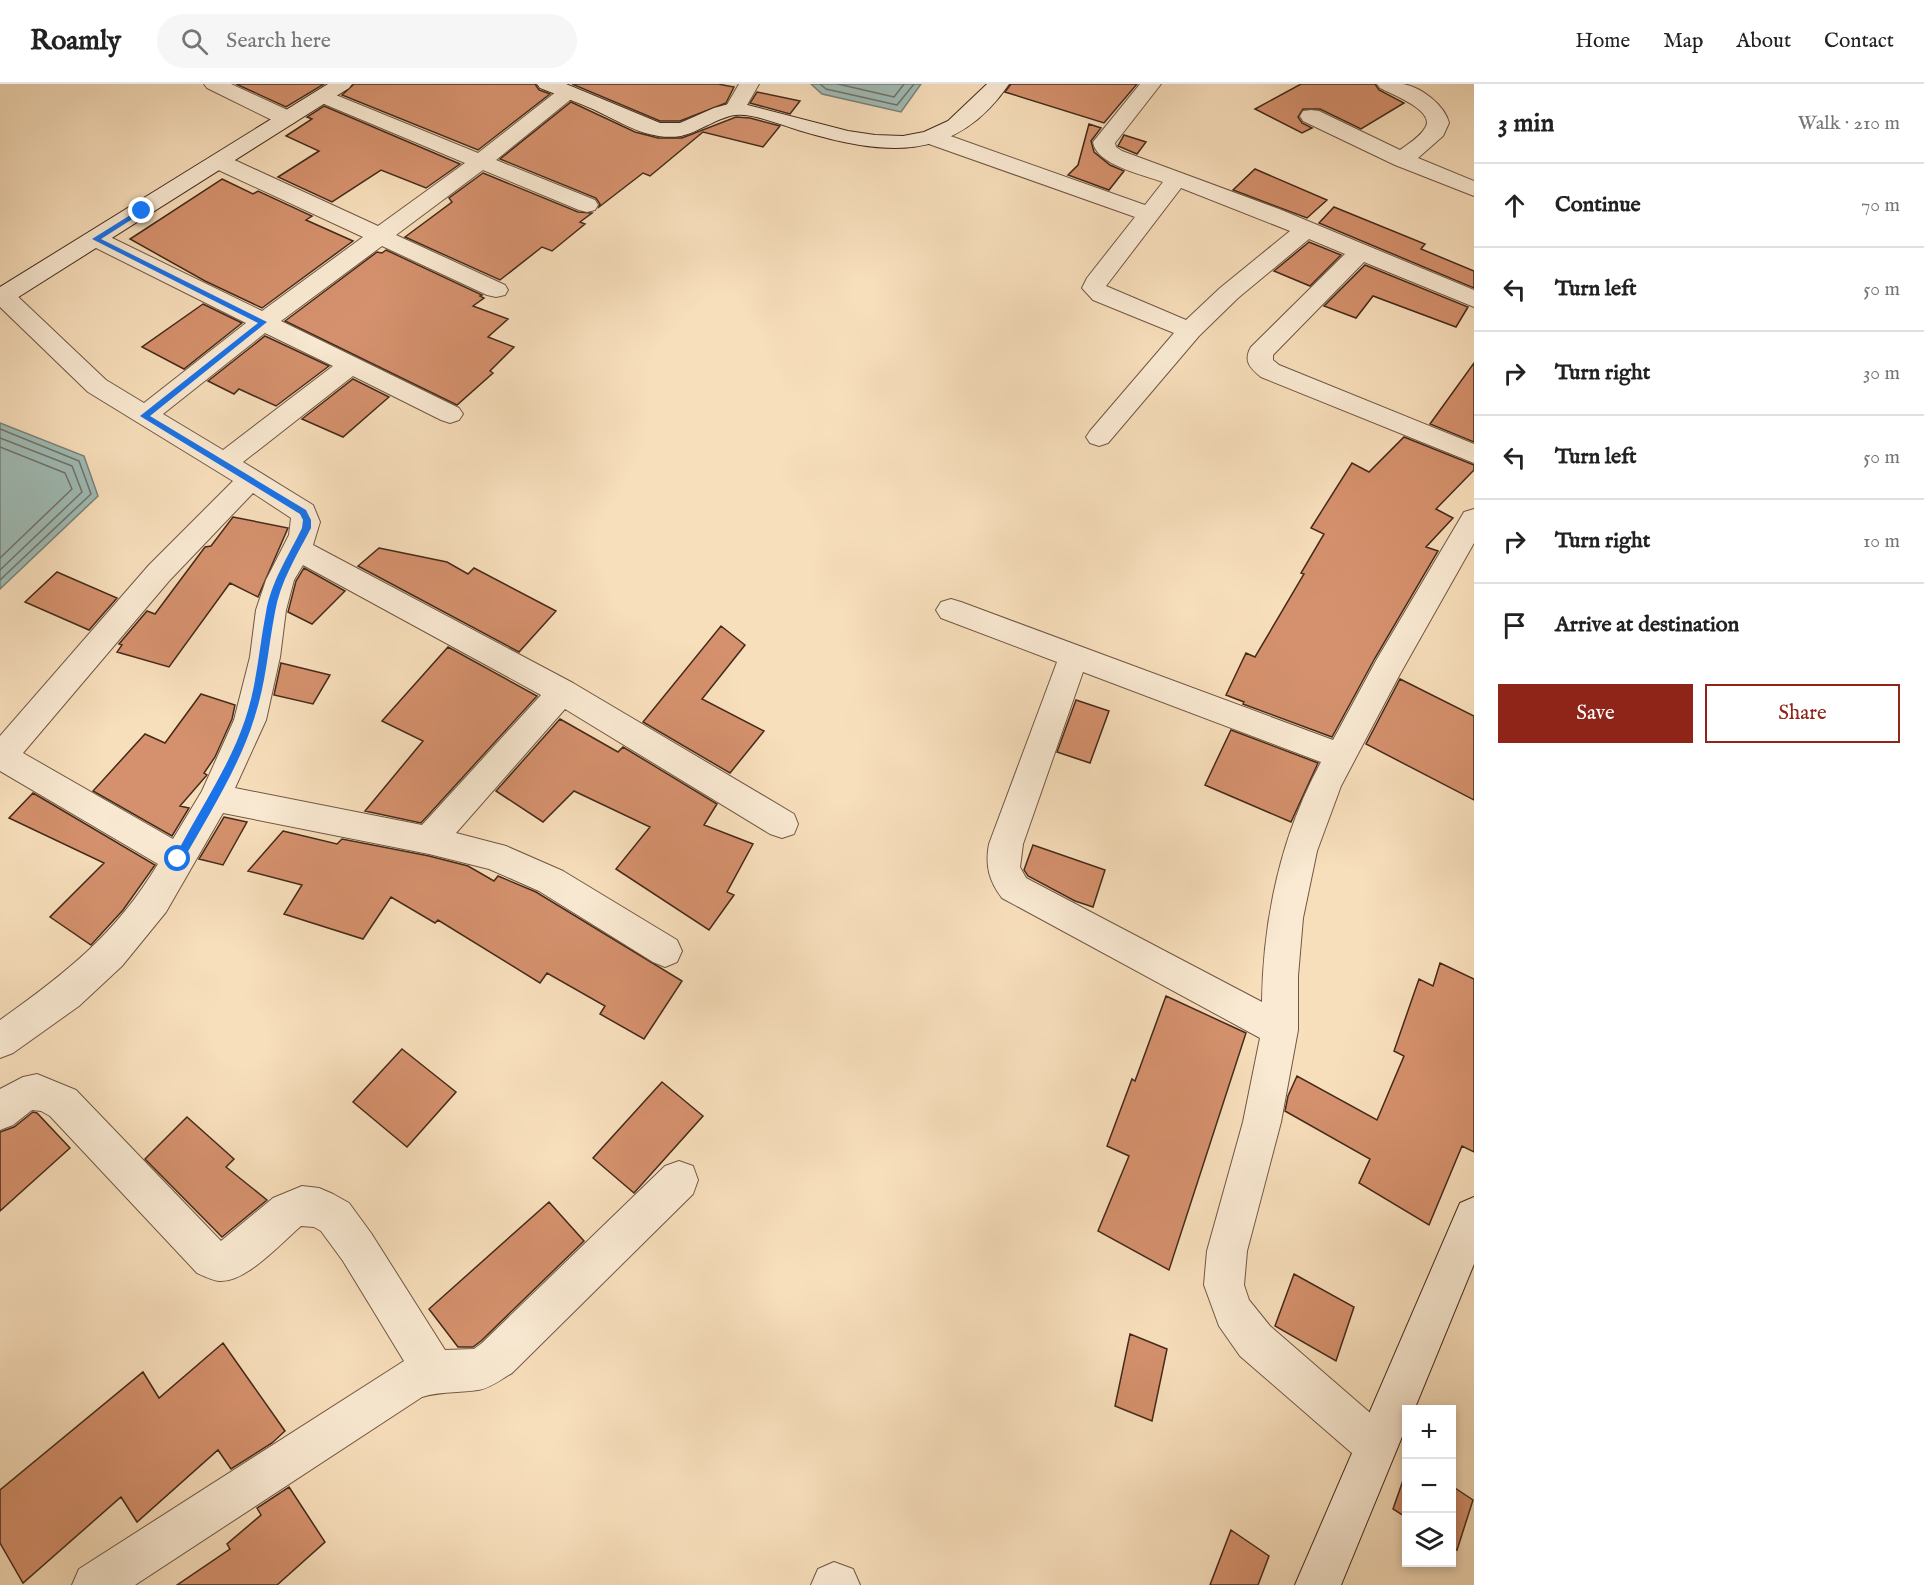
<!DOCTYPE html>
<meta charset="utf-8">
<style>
body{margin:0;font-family:"IM FELL English",serif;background:#f6f6f6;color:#222}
.controls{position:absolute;right:18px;bottom:18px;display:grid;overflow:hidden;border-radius:0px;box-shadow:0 3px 9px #0003}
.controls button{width:54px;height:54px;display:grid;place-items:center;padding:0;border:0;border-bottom:2px solid #e0e0e0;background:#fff;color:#222;font:30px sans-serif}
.stop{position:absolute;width:18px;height:18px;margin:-14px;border:4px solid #1a73e8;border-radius:50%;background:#fff}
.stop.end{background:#1a73e8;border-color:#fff;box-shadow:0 2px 6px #0008}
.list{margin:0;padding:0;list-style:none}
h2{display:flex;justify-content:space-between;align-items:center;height:78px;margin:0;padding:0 24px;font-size:26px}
h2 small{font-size:20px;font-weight:400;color:#767676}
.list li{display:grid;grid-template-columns:39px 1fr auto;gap:18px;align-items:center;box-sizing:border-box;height:84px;padding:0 24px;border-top:2px solid #e0e0e0}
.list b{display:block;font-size:22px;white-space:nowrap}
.list em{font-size:20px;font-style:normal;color:#767676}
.actions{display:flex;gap:12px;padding:18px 24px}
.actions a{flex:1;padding:14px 0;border:2px solid #8f2418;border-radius:0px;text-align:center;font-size:21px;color:#8f2418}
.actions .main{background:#8f2418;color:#fff}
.icon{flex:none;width:33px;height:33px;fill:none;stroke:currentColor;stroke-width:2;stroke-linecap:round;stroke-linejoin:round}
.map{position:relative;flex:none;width:1474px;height:1501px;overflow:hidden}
header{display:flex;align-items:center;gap:36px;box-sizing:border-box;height:84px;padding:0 30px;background:#fff;border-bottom:2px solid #e0e0e0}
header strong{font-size:28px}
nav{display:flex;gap:33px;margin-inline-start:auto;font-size:21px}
.search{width:420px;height:54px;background:#f6f6f6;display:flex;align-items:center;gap:15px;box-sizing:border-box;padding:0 21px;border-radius:33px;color:#767676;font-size:22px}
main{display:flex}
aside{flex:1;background:#fff}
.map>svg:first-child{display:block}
</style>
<header>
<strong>Roamly</strong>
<div class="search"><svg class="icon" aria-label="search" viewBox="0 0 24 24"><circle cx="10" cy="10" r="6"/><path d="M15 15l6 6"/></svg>Search here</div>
<nav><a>Home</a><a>Map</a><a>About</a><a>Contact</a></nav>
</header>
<main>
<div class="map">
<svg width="1474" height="1501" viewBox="0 0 1474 1501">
<rect width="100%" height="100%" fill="#f8dfbc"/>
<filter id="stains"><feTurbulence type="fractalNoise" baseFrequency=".00333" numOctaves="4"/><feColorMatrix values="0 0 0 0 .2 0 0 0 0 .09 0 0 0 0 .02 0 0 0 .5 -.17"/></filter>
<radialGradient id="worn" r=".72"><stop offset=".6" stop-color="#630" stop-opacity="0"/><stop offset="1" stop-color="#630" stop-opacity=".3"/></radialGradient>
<path fill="#9fbcb7" stroke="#7b8279" stroke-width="1.5" d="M811,0h110l-20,28 -79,-18z
M0,339l84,33 14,40 -98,93z"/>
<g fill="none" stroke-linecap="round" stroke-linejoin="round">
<path stroke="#727369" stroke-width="1.5" d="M820,0l6,5 71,16 17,-21
M838,0l56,13 10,-13
M0,345l79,32 12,33 -91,86
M0,354l72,28 10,26 -82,78
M0,363l65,26 7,16 -72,69"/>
</g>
<path fill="#d5916d" stroke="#442a1b" stroke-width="1.5" d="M236,0h88l-38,23z
M354,0h181l4,6 11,4 -72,56 -136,-55z
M572,0h146l16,3 -8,16 -46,18h-20z
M1011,0h126l-33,39 -99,-31z
M1301,0h74l4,6 25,13 -43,26 -41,-20h-17l-5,8 4,6 10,5 -10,5 -47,-24z
M757,8l43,9 -10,13 -40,-11z
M571,18l64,30 23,6h24l54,-21 14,1 30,8 -17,21 -60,-15 -53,44 -7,-3 -44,34 1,-3 -4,-6 -96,-39z
M324,22l136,58 -34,24 -45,-18 -49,32 -54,-25 41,-26 -33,-15 26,-17 -5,-2z
M1089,40l12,4 -10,13 3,11 16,13 14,6 -15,19 -41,-15 10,-10z
M1124,51l22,7 -9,12 -19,-8z
M1255,85l72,31 -20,18 -74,-28z
M483,89l95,39 14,1 -12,9 5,2 -33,27 -10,-4 -42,33 -95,-43 47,-35 -3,-4z
M222,95l31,15 5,-3 54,25 -6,4 47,21 -91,67 -57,-27 -75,-42z
M1334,123l91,37 -4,5 53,22v17l-155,-65z
M1309,158l32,13 -31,31 -36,-15z
M386,166l96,45 -2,1 4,2 -11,8 35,13 -20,18 26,10 -24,24 3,2 -36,32 -172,-84 92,-69 5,1z
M1365,181l103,42 -12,20 -83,-31 -17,22 -32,-12z
M203,220l39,19 -58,46 -42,-22z
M265,252l64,30 -53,40 -37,-17 -5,5 -26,-13z
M1474,279v79l-44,-18z
M353,295l36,18 -46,40 -41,-18z
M1404,353l70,28v5l-38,39 17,9 -27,29 12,4 -63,107 -43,79 -89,-33 1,-2 -18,-7 20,-42 9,4 49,-83 -3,-1 23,-39 -13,-6 41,-65 17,9z
M233,433l55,11 -30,69 -28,-14 -61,84 -52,-15 5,-7 -3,-1 28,-33 8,3 50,-67 6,-1z
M379,464l68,14 21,12 6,-6 82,43 -37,41 -161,-86z
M304,484l41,23 -33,33 -24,-12 8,-31z
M57,488l60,26 -28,32 -64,-28z
M721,542l24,19 -43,54 62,32 -34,42 -87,-51z
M448,563l89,49 -116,127 -56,-12 58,-70 -41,-20z
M281,579l49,12 -17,29 -39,-9z
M1400,595l74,37v84l-108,-56z
M201,610l34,11 -3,14 -17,38 -11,16 3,2 -27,31 9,2 -17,28 -79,-45 52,-57 20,9z
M1076,616l33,11 -19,52 -33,-11z
M560,635l58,33 5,-5 94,57 -13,21 49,19 -26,48 7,3 -25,35 -93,-61 34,-42 -76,-36 -31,31 -47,-31z
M1231,646l87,33 -27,59 -86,-37z
M33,709l122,72 -32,45 -32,35 -41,-28 54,-54 -95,-45z
M224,733l23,5 -24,43 -24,-6z
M283,747l54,13 5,-5 87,17 39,10 26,15 4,-5 38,16 146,89 -38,58 -44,-25 5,-8 -58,-33 -7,10 -102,-63 -3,3 -44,-26 -28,42 -79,-25 18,-29 -54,-14z
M1033,761l72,25 -12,37 -18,-6 -47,-25 -4,-6z
M1440,879l34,16v173l-12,-6 -33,79 -70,-42 11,-24 -85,-48 3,-15 9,-20 80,44 27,-64 -10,-5 25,-72 14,7z
M1166,912l80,37 -77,237 -71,-39 31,-75 -22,-10 25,-67 3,2z
M402,965l54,43 -49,55 -54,-45z
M662,998l41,34 -69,77 -41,-35z
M33,1028l4,1 33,35 -70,63v-79l14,-5z
M187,1033l47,42 -8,8 41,33 -45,37 -77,-78z
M549,1118l35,39 -103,100 -8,6h-15l-29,-38z
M1294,1190l60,33 -18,54 -61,-35z
M1130,1250l37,15 -15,72 -37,-15z
M223,1259l62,88 -13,12 -41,26 -13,-19 -81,72 -16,-25 -98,86 -23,-40v-53l143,-118 16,26z
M1407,1385v49l-14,-9z
M1452,1402l21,14 -16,50 -5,-3z
M289,1403l36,55 -48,43h-100l53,-36 -3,-5 34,-29 -4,-7z
M1231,1446l38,26 -11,29h-48z"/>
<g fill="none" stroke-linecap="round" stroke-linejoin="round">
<defs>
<path id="street" d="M204,0h27l63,29 3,5 -3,5 -8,1 -8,-1 -71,-35z
M739,0h20l-16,28 -7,2 -7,-2 -4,-4z
M1140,0h21l-46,59 1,4 6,4 157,58 195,81v17l-110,-45 -91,93v5l6,5 195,79v19l-213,-86c-11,-9 -18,-16 -10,-30l94,-93 -36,-15 -71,59 -39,38 -91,107 -9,3 -9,-3 -4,-6 4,-6 84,-98 -81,-33 -11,-12 5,-10 48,-61 -209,-74 -3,-5 3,-5 8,-1 8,1 203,72 18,-23c-19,-7 -67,-17 -70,-40zM1181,104l109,43 -70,57 -34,32 -80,-34z
M1377,0c8,0 16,0 25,0 18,2 43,21 47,39l-6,13 -25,22 56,23v15l-79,-31 -92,-44 -3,-5 3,-5 8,-1 8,1 81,39c8,-6 20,-13 25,-22 12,-17 -34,-34 -45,-40z
M568,2l7,2 3,4 -3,4 -79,64 99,40 3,5 -3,5 -8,2 -8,-2 -96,-40 -87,65 109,50 3,5 -3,5 -9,2 -9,-2 -105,-49 -101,75 178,87 4,6 -4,6 -9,3 -9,-3 -88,-44 -110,86 70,43 7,17 -7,23 260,138 221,131 4,10 -4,10 -12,4 -12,-4 -205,-125 -109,124 50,13 57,25 114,69 5,11 -5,11 -12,5 -12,-5 -114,-71 -50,-22 -60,-15 -206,-41 -57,99 -44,54 -43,40 -66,47 -13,5v-38c65,-46 116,-86 158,-156l-158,-93v-35l149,-171 84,-84 -145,-89 -88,-85v-18l12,2 94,89 38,23 102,-80 -158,-79 -4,-5 4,-5 8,-2 8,2 158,77 101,-74 -151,-70 -3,-5 3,-5 8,-2 8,2 150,69 87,-63 -148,-62 -3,-4 3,-4 7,-2 7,2 147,60 83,-65zM265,249l68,33 -110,84 -60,-36zM253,409l38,25 -2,17 -23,45 -10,30 -6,47 -16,63 -32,71 -29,48 -150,-86 146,-172zM303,481l238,130 -119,130 -187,-37 31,-68 14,-63 6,-47 8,-30z
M1474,425v34l-74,131 -59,112 -24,65 -14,67 -5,58v54l-17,92 -34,129 -3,34 5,15 21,26 121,105 6,15 -6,15 -15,6 -15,-6 -121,-105 -21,-30 -15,-41 3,-34 36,-129 17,-84 -258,-140c-13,-17 -17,-32 -13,-54l68,-182 -116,-44 -5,-8 5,-8 10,-3 10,3 372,138 44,-81 87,-147zM1083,588l238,90c-40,73 -58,157 -59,240l-236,-124 -6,-11 3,-23z
M37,990l39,16 145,151 52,-43 29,-12 17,2 14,6 16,9 22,30 74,117 29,-1 8,-6 183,-177 14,-5 14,5 5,14 -5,14 -181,179c-11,6 -21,15 -34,17 -19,3 -37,1 -56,7l-287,188h-63l7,-16 325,-208 -61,-100 -22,-30 -7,-4 -13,-1c-20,17 -55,57 -82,55 -8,-1 -15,-5 -22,-8l-147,-157 -9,-5 -9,-1 -19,15 -13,5v-41l23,-12z
M834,1478l19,7 7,16h-49l7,-16z"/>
<path id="secondary" d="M328,0h24l-3,4 -340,215 -9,3v-19z
M537,0h29l94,39h20l34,-15 22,-6 112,29 27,4 28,1 21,-4 24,-11 39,-37h22c-55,81 -128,71 -211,46 -16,-5 -46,-17 -62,-15 -16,1 -37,17 -55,21 -32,5 -59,-13 -86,-26 -18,-8 -37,-15 -55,-22z
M1474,1113v67l-60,146h-8v17l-65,158h-46l165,-382z"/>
</defs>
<use href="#street" stroke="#715743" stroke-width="2"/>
<use href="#secondary" stroke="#442a1b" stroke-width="2"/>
<use href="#street" fill="#faead3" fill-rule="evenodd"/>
<use href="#secondary" fill="#faead3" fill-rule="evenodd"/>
</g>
<path fill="#1a73e8" d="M140,125l5,2 -44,28 166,83 -117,94 156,94 5,10v8c-14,27 -31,54 -36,84 -7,36 -9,72 -21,107 -15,48 -47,99 -72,143l-4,1 -4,-4c23,-46 54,-89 71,-139 12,-35 14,-72 21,-108 5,-30 23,-57 36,-84l1,-8 -3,-6 -160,-98 118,-93 -166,-84z"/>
<rect width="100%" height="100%" filter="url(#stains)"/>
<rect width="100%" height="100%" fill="url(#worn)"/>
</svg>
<div class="controls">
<button>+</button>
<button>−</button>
<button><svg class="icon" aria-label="layers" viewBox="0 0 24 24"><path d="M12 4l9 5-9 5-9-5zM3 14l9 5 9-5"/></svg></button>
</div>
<div class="stop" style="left:178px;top:775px"></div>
<div class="stop end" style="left:142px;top:127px"></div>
</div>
<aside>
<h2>3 min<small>Walk · 210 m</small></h2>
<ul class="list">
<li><svg class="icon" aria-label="ahead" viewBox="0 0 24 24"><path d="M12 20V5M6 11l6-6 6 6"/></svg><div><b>Continue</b></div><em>70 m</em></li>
<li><svg class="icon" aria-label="left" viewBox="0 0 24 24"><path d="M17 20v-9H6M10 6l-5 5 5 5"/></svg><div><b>Turn left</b></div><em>50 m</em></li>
<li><svg class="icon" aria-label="right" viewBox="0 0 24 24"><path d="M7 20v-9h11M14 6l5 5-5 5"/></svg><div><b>Turn right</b></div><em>30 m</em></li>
<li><svg class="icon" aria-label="left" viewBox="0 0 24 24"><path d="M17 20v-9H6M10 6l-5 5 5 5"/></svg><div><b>Turn left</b></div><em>50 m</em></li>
<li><svg class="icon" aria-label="right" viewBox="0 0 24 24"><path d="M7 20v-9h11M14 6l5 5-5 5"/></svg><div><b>Turn right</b></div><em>10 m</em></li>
<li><svg class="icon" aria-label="arrive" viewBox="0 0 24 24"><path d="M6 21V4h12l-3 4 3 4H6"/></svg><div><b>Arrive at destination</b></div></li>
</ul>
<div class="actions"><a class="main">Save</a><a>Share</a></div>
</aside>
</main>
